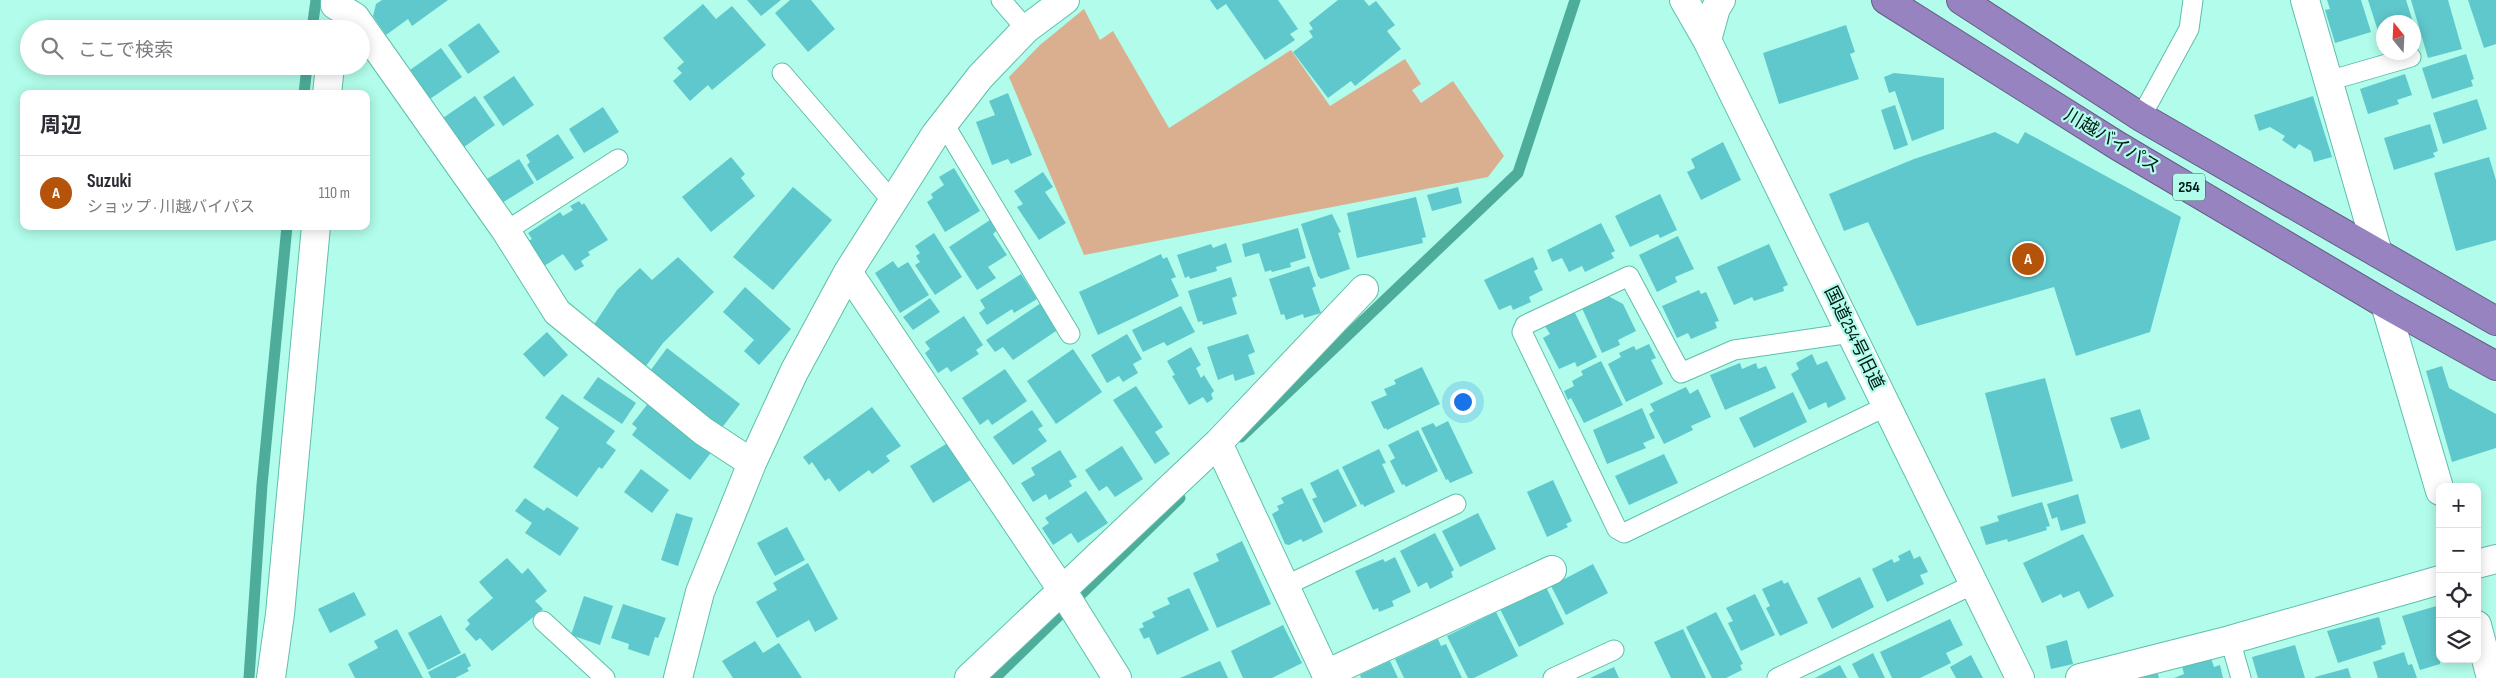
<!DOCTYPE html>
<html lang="ja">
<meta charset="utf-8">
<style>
body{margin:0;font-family:"Sofia Sans Condensed","Noto Sans JP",sans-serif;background:#f2f2f3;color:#2b2b33}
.controls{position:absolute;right:15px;bottom:15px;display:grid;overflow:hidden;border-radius:10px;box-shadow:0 2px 12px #0003}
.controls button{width:45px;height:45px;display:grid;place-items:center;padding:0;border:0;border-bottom:1px solid #e1e1e2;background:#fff;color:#2b2b33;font:25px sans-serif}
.compass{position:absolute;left:2376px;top:15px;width:45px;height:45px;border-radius:50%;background:#fff;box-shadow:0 2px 12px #0003;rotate:342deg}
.you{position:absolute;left:1462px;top:401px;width:18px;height:18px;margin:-12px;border:4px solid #fff;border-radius:50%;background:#1a73e8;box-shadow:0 0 0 8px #1a73e833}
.badge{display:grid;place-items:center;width:32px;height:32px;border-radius:50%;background:#b45309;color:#fff;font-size:16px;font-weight:700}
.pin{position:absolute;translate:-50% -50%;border:2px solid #fff;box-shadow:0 1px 5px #0006}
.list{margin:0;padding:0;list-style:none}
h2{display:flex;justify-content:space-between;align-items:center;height:65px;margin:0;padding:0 20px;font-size:21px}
h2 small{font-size:16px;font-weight:400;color:#7c7c81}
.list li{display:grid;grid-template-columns:32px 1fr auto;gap:15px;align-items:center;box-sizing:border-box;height:75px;padding:0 20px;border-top:1px solid #e1e1e2}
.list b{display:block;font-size:19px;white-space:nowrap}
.list p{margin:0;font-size:16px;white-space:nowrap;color:#7c7c81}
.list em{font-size:16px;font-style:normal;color:#7c7c81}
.icon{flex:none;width:28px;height:28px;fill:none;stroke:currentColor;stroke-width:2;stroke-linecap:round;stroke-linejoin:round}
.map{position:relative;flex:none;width:2496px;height:678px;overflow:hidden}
.search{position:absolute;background:#fff;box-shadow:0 2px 12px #0003;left:20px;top:20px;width:350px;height:55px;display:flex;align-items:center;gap:12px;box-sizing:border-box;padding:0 18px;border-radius:28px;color:#7c7c81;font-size:19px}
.panel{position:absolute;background:#fff;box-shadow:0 2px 12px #0003;left:20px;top:90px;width:350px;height:140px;border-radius:10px}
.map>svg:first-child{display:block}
</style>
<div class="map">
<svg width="2496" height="678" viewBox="0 0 2496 678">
<rect width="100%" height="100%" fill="#b1fcea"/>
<path fill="#d9af90" d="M1084,9l16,31 13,-9 56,97 122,-78 39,56 75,-47 16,25 -9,6 9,13 32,-22 51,75 -16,21 -404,78 -75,-178 31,-32z"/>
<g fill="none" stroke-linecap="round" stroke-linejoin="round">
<path stroke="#4dad9a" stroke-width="11" d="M312,29l4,-29
M304,94l3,-28
M1241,437l277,-264 57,-173
M249,678l13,-193 25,-259
M995,678l185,-180"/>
</g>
<path fill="#5fc8cc" d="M382,0h66l-36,26 -4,-7 -22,16 -13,-19 3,-12z
M747,0h34l-20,16z
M790,0h21l24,29 -27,23 -33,-39z
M1210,0h68l20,29 -8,5 5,6 -30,20 -39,-56 -9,6z
M1338,0h26l5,6 7,-5 19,24 -8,6 14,18 -46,37 -4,-5 -23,17 -35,-46 20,-15 -4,-6 4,-2 -4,-6z
M2327,0h34l10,32 -36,11 -10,-33 5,-1z
M2368,0h38l7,22h-29v7l-6,2z
M2411,0h37l14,49 -34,9z
M2468,0h28v44l-12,4z
M703,4l13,15 16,-13 34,39 -54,45 -4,-5 -18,16 -17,-20 9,-8 -5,-5 7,-6 -21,-24z
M479,23l21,29 -32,22 -20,-29z
M1846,25l9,27 -5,2 9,25 -80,25 -16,-51z
M441,48l21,29 -32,22 -20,-29z
M2466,54l8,25 -3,1 2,6 -41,13 -10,-31z
M1894,73l50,5v51l-32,12 -17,-50 -6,2 -5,-16z
M2405,74l7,21 -15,5 2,4 -31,10 -8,-25z
M514,76l20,29 -31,21 -20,-29z
M1008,93l24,62 -21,9 -3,-5 -16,6 -16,-43 19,-7 -6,-14z
M475,96l20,29 -31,22 -21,-29z
M2313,96l19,61 -18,5 -3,-11 -12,-7 -4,5 -13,-9 3,-4 -15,-9 -11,4 -5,-16z
M2477,99l10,30 -44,15 -10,-31z
M1895,105l13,40 -14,5 -13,-40z
M603,107l16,25 -35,21 -15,-24z
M2430,124l8,27 -5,2 2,4 -41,13 -10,-32z
M1995,132l23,12 7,-12 156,85 -31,115 -74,24 -22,-69 -137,39 -49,-104 -24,9 -15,-37 85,-35z
M558,134l16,24 -37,23 -10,-16 3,-3 -4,-7z
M1723,142l18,38 -40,20 -14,-28 8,-4 -4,-9z
M731,157l14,17 -4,4 14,18 -44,36 -29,-35z
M2489,157l7,23v60l-40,11 -22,-78z
M519,159l15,24 -32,20 -15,-24z
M954,168l26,43 -35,21 -18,-30 6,-4 -2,-4 13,-9 -5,-8z
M1043,172l10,15 -8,5 21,31 -27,17 -22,-33 6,-3 -9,-13z
M793,187l39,33 -59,70 -40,-33z
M1458,187l4,16 -30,8 -5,-16z
M1660,194l17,36 -17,8 -2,-4 -28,13 -15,-31z
M1416,197l10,40 -4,1 1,5 -66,15 -10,-45z
M579,201l3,4 2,-2 24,37 -20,12 2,3 -9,6 3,5 -9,5 -12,-17 -19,12 -16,-25 4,-2 -4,-6 32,-21 3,4 10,-6 -3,-4z
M1332,214l9,18 -3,1 12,36 -29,10 -3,-3 -17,-52z
M990,220l7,10 -4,4 14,21 -19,12 8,11 -19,12 -28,-43z
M1601,223l14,28 -4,2 3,5 -29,14 -3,-6 -13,6 -7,-14 -10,4 -5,-12z
M1298,228l8,30 -16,5 1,4 -19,5 -1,-2 -6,2 -6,-19 -14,4 -3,-13z
M934,233l28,44 -27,18 -20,-30 5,-3 -4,-6 4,-3 -5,-7z
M1678,236l16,33 -19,8 2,5 -20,10 -18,-37z
M1226,243l6,19 -16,5 1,4 -27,8 -1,-3 -4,2 -8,-23 34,-11 2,4z
M1769,244l19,41 -5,2 1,4 -30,10 -2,-4 -18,8 -17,-38z
M1161,254l2,5 4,-2 9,20 -5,2 8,17 -81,39 -19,-43z
M678,257l36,35 -51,51 -20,27 -50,-44 24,-36 23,-22 12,12z
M1533,257l5,12 -4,2 9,19 -14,7 2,5 -18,8 -2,-5 -12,5 -15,-30z
M893,261l5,7 10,-6 21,33 -29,18 -25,-40z
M1309,266l7,20 -4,2 9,25 -17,5 -1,-4 -17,6 -2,-6 -3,1 -12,-36z
M1021,274l16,25 -23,14 -2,-4 -25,16 -8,-12 6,-5 -5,-8z
M1231,277l6,19 -5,2 5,16 -34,11 -1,-4 -4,1 -10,-31z
M745,287l46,42 -32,36 -15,-14 10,-11 -31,-28z
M1699,290l2,4 5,-2 13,29 -4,1 2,6 -26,11 -3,-6 -11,5 -15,-32z
M1608,296l15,8 13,27 -18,9 2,5 -18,8 -20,-45z
M930,298l10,14 -27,18 -10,-13z
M1044,301l18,26 -49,33 -10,-13 -8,5 -9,-12z
M1181,306l14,26 -28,14 -3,-4 -21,10 -11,-22z
M1574,311l23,46 -20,10 -2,-5 -16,7 -16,-31 7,-4 -5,-8z
M964,316l19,29 -7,5 3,4 -28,18 -4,-5 -9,6 -13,-20 5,-4 -5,-7z
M547,332l21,23 -24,22 -21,-23z
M1127,334l15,25 -9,5 5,9 -15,9 -4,-6 -12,7 -16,-28z
M1248,334l7,18 -7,3 7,19 -20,7 -2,-7 -15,6 -11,-33z
M1649,344l7,14 -5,2 12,24 -37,18 -18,-38 13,-7 -2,-4 15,-7 2,4z
M1191,347l10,18 -5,3 5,10 3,-3 10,16 -3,3 2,5 -6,4 -4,-6 -14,8 -17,-29 3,-1 -8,-14z
M667,348l73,56 -19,25 -73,-55z
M1073,349l29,43 -46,32 -29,-43z
M1812,354l5,11 10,-4 19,38 -18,9 -2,-6 -17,8 -18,-36 8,-5 -3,-6z
M1601,361l22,44 -39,18 -13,-25 -3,2 -4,-9 10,-5 -2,-5 11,-6 -2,-4z
M1740,363l2,6 14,-6 2,6 8,-3 10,22 -51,22 -15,-35z
M2442,366l7,22 47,26v34l-44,14 -26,-91z
M1422,367l18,37 -53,26 -1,-2 -2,1 -13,-27 16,-7 -3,-6 12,-5 -2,-4z
M1005,369l22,32 -35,24 -4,-6 -8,6 -18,-27z
M598,377l38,26 -14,21 -39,-26z
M2045,378l28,103 -61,16 -27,-104z
M1136,386l27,41 -8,5 15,22 -15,10 -42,-64z
M1686,387l4,7 8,-5 13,28 -20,9 2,4 -29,14 -15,-30 5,-3 -4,-7z
M1793,392l14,30 -53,26 -15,-30z
M562,394l53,37 -9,12 10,7 -14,19 -3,-2 -22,30 -44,-30 26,-39 -14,-10z
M650,401l63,49 -23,30 -58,-45 5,-7 -5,-4z
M872,407l29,39 -15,10 4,5 -18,13 -3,-4 -30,22 -10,-14 -4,3 -13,-19 -3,3 -6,-8z
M1642,408l13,30 -12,5 3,5 -39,16 -14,-34z
M2140,409l10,30 -29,10 -11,-31z
M1032,410l11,16 -5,3 9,12 -34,24 -20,-28z
M1448,421l25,52 -23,10 -2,-4 -2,1 -25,-52 12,-5 3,4z
M1418,430l20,41 -32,16 -2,-3 -2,1 -12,-24 5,-3 -7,-13z
M951,441l23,37 -41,25 -23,-37z
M1122,446l21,33 -28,18 -8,-11 -8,5 -14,-21z
M1379,449l7,14 -4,1 13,28 -31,15 -1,-3 -2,1 -19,-38z
M1060,450l17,27 -8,4 3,5 -23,14 -3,-6 -13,8 -12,-19 14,-8 -4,-7z
M1664,454l14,29 -49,22 -14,-29z
M641,469l28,21 -17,23 -28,-21z
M1338,469l19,37 -33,17 -12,-24 5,-2 -7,-14z
M1553,480l19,41 -6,3 2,3 -21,10 -20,-45z
M1302,488l21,44 -20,10 -2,-3 -12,6 -4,-1 -13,-30 7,-4 -2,-4 7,-3 -3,-5z
M1086,491l22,32 -30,20 -7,-10 -18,12 -11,-17 7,-5 -4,-5z
M2078,494l8,29 -25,8 -4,-14 -5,2 -5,-15z
M525,498l19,13 3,-4 32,21 -19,28 -35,-23 7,-10 -17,-12z
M2042,502l8,24 -4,1 1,3 -39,12 -1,-3 -21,6 -6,-18 19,-6 -2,-5z
M676,513l17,5 -15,48 -17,-6z
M1478,513l18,36 -36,18 -18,-36z
M787,527l18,33 -30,16 -18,-33z
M1435,533l19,37 -3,2 2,5 -23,12 -3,-7 -9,5 -18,-36z
M2083,534l31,62 -26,13 -9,-18 -16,7 -2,-4 -19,9 -19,-40z
M1242,541l29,63 -54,24 -24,-55 26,-12 -3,-7z
M1910,550l4,9 6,-3 8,16 -8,3 4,9 -37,18 -15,-33 20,-10 2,4 6,-3 -2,-4z
M1395,557l16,35 -19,9 2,5 -15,6 -1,-4 -5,2 -18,-39 28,-12 2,3z
M507,558l15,16 6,-6 19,23 -12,10 8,8 -51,42 -12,-13 -4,3 -11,-12 5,-5 -3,-4 26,-22 -14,-16z
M808,563l30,56 -23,13 -6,-12 -32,18 -21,-36 21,-12 -4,-7z
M1593,564l15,29 -42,22 -15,-29z
M1860,577l14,30 -42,22 -15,-31z
M1782,580l2,4 4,-2 20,41 -28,13 -14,-28 4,-2 -8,-17z
M1546,587l18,37 -45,23 -19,-38z
M1189,588l20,42 -52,25 -8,-18 -5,2 -5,-10 5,-2 -2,-4 13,-6 -3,-5 18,-8 -3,-6z
M354,592l12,23 -36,18 -12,-24z
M1755,594l20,41 -34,16 -13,-28 5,-2 -7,-13z
M584,596l29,10 -13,39 -29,-10z
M623,604l43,14 -8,20 -3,-1 -6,19 -21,-7 1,-5 -18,-6z
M2440,605v59l-20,6 -18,-54z
M1496,612l22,44 -44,22h-6l-21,-42z
M1716,612l27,52 -3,1 2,5 -16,8h-14l-26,-51z
M441,615l20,38 -33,17 -20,-37z
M2379,617l7,27 -5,2 1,3 -44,14 -11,-32z
M1950,619l13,26 -17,8 5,10 -31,15h-28l-12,-26z
M1283,625l19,38 -30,15h-29l-12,-27z
M397,629l26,49h-68l-7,-14 30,-16 -4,-7z
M1683,629l23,49h-35l-17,-36z
M1438,639l3,7 5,-2 16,34h-58l-9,-19z
M2067,640l6,24 -22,5 -5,-23z
M755,641l8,12 16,-10 23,35h-69l-11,-17z
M2295,645l10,33h-47l-6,-21z
M2404,652l4,13 4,-1 5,14h-39l-5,-16z
M465,653l6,13 -4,2 2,3 -14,7h-24l-3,-6z
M1873,653l12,25h-26l-7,-14z
M1971,655l12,23h-27l-6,-11z
M2211,658l3,9 6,-2 3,13h-49l10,-4 -2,-8z
M1220,661l8,17h-48z
M1390,661l8,17h-37l-1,-3z
M1840,665l7,13h-32z
M1614,667l5,11h-29z
M2156,668l3,10h-34z
M2348,668l3,10h-36v-1z"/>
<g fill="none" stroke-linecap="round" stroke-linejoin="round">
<defs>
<path id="lane" d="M1001,0l25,29
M782,73l111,129
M2328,81l83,-24
M2141,117l48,-88 4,-29
M944,124l126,210
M506,231l112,-72
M1851,333l-117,17 -53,23 -52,-97 -104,49 -3,7 95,197 7,4 263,-127
M1285,586l171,-82
M543,621l62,57
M2230,640l11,38
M1553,678l61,-28
M1777,678l197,-94"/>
<path id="street" d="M335,0v5l20,12 151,214 51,81 146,119 49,32
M2305,0l73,253
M327,94l3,-28
M848,272l214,318 55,88
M2385,304l55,187
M1218,443l110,235
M2477,564l19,-5
M2477,625l14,53
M1326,674l226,-104
M271,678l9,-64 36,-388
M678,678l22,-86 52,-129 42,-91 54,-100 87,-137 45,-58 46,-48 39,-29
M969,678l249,-235 146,-154
M2080,678l150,-38 210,-60"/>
<path id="secondary" d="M1684,0l23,40 313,638
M1707,40l9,-32 5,-8"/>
<path id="highway" d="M1886,0l232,146 267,158 111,62
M1961,0l180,117 355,204"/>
</defs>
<use href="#lane" stroke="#5ebfab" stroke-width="21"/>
<use href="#street" stroke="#5ebfab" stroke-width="30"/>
<use href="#secondary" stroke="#5ebfab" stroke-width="30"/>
<use href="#highway" stroke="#625e84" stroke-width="30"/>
<use href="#lane" stroke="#fff" stroke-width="19"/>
<use href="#street" stroke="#fff" stroke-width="28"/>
<use href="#secondary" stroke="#fff" stroke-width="28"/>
<use href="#highway" stroke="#9683bf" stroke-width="28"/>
</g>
<g text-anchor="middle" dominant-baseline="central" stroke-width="4.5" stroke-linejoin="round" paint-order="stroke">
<rect fill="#b1fcea" stroke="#355e55" stroke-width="1" x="2173" y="173.5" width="32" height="27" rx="4"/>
<g font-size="16" font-weight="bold" fill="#001a15">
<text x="2189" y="187">254</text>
</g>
<g font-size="18" fill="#001a15" stroke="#b1fcea">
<text transform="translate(2112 141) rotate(31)">川越バイパス</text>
<text transform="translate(1854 338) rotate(64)">国道254号旧道</text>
</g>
</g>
</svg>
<div class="controls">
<button>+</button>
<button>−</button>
<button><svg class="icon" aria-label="locate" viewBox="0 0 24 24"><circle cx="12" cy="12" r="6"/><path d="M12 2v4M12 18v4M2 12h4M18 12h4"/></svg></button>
<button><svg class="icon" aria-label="layers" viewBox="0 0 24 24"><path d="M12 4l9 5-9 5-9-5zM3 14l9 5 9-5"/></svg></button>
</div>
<svg class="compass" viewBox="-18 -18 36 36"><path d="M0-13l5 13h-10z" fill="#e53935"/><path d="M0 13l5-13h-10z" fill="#7c7c81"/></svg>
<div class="you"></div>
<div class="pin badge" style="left:2028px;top:259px">A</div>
<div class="search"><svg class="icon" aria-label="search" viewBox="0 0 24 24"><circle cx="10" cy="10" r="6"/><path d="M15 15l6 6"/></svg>ここで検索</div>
<section class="panel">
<h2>周辺<small></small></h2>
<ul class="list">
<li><span class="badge">A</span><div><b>Suzuki</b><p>ショップ · 川越バイパス</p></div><em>110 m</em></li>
</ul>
</section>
</div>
